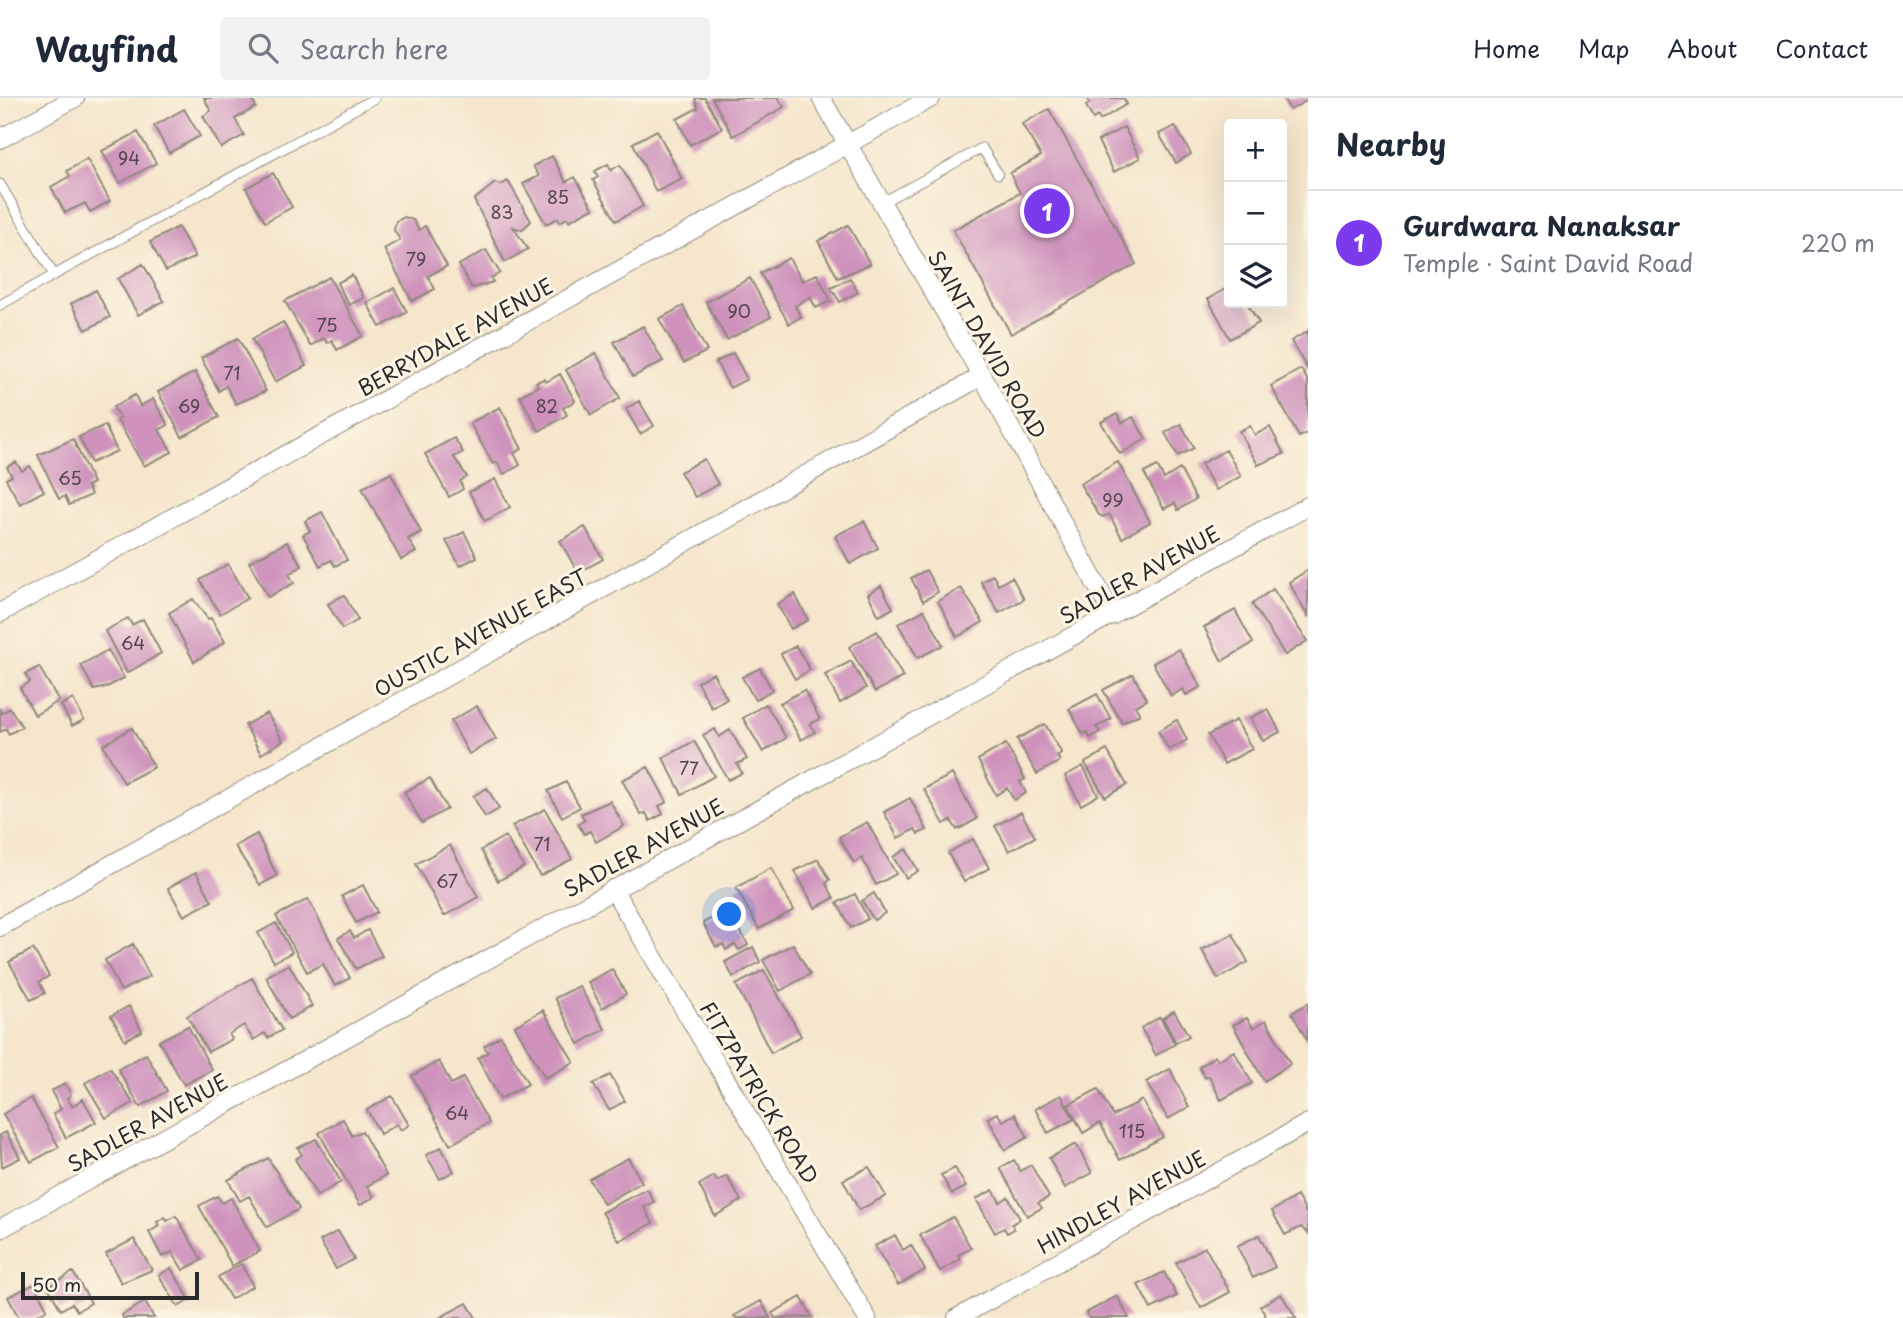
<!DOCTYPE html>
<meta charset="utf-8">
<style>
body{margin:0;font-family:"Playpen Sans",sans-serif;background:#f2f2f3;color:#1f2937}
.controls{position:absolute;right:21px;top:21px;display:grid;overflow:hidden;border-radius:7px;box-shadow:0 7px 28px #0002}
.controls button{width:63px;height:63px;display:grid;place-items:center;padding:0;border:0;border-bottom:2px solid #e0e1e3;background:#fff;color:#1f2937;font:35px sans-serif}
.scale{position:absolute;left:21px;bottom:18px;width:178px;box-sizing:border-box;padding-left:7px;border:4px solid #2b2b2b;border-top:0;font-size:19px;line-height:24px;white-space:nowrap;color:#2b2b2b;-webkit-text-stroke:5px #fcf5e5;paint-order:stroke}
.you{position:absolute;left:730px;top:817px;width:24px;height:24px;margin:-18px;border:5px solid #fff;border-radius:50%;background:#1a73e8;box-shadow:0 0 0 10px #1a73e833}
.badge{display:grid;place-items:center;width:46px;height:46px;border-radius:50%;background:#7c3aed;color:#fff;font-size:23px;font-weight:700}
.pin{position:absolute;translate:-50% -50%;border:4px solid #fff;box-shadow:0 2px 7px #0006}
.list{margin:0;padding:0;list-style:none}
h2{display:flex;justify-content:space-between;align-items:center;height:91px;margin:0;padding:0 28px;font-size:30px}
h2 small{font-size:23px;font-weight:400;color:#747a83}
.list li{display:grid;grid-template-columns:46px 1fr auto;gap:21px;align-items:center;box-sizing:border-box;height:105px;padding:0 28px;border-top:2px solid #e0e1e3}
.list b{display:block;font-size:26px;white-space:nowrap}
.list p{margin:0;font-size:23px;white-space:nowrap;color:#747a83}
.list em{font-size:23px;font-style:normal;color:#747a83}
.icon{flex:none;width:38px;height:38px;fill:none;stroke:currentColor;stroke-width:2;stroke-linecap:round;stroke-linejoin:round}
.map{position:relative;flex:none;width:1308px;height:1220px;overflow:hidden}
header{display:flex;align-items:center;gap:42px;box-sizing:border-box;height:98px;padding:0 35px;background:#fff;border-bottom:2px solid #e0e1e3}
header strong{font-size:33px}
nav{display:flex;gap:38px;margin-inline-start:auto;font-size:24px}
.search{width:490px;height:63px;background:#f2f2f3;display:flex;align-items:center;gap:18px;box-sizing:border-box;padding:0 24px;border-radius:7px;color:#747a83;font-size:26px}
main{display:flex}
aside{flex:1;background:#fff}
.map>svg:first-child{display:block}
</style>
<header>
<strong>Wayfind</strong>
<div class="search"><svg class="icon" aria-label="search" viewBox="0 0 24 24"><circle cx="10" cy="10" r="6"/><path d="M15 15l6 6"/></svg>Search here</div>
<nav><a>Home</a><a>Map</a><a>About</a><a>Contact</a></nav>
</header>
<main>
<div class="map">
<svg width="1308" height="1220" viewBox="0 0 1308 1220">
<rect width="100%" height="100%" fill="#fcf5e5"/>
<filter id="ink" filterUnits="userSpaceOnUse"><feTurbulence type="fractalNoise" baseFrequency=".0143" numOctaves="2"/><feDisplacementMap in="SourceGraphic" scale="14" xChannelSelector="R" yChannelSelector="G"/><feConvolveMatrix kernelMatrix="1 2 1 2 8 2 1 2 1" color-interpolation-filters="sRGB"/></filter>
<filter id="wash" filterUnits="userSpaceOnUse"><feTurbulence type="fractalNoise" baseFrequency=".00686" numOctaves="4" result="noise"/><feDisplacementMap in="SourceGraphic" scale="28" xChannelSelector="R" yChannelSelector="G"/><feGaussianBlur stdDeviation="1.57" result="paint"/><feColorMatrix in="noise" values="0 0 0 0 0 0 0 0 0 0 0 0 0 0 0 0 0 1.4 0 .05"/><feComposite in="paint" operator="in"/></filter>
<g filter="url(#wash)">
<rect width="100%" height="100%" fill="#f5e6cc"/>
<g id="blocks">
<path fill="#ce92bc" d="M204,0h47l5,9 -21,12 9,16 -23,13 -18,-32 8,-5z
M695,0h10l17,30 -32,17 -13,-26 21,-11z
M712,0h66l6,9 -51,29z
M1087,0h36l4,6 -27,16 -2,-4 -5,3 -7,-13 4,-3z
M1283,0h25v2l-18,10z
M184,11l16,27 -31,17 -15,-27z
M1049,11l87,155 -125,70 -58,-104 67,-37 -10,-20 31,-17 -19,-32z
M1175,28l16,28 -15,9 -17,-29z
M1124,29l16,31 -26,14 -16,-31z
M657,32l25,49 -26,13 -23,-49z
M138,34l18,31 -36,20 -18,-32z
M552,58l14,26 9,-5 18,31 -24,13 -2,-3 -7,4 -2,-4 -12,6 -23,-40 16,-8 -6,-10z
M87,61l23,42 -20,11 -5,-9 -20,10 -14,-26 19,-11 -3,-5z
M608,66l3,6 9,-5 23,41 -27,15 -23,-41 5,-3 -3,-6z
M273,75l19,34 -27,15 -19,-34z
M508,83l23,40 -9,9 -9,-3 15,22 -23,13 -31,-62 21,-17 6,2z
M405,119l8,3 6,10 6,-4 22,40 -19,10 7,13 -23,12 -28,-52 16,-9 -6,-10 2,-9z
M848,127l22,39 -32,14 -20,-37z
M178,129l17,30 -29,14 -16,-29z
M486,152l14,23 -9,5 2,4 -21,6 -13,-23z
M789,160l13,23 15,-7 14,27 -15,7 -6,-11 -15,9 6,11 -12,7 -29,-51z
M143,166l21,37 -26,14 -20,-36z
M352,177l12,23 -15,7 -12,-22z
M329,179l34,59 -26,14 -5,-10 -5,3 -3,-5 -14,8 -25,-45z
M750,180l21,39 -44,23 -21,-38z
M850,180l8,14 -18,10 -9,-14z
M1229,189v16h18l12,20 -29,16 -22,-40z
M394,190l13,24 -27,15 -13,-24z
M96,192l14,27 -24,13 -15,-26z
M683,208l24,45 -23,12 -25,-44z
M283,224l23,44 -31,16 -23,-43z
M643,228l20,35 -30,16 -19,-35z
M1308,233v39l-17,-29z
M238,240l28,53 -30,13 -10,-18 -7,5 -18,-33z
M596,255l24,45 -29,17 -25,-45z
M733,255l14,26 -17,9 -14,-26z
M1301,271l7,12v52l-9,4 -28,-51z
M195,274l24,45 -37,20 -24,-45z
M560,276l15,27 -12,7 4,7 -28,16 -19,-35 18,-10 -2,-4 8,-3 2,3z
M135,297l5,11 13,-7 15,26 -9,5 13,22 -28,14 -27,-46 3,-2 -7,-11z
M639,303l15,25 -14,8 -14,-25z
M500,309l22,42 -8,4 6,12 -16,9 -7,-12 -4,2 -23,-41z
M1117,316l5,9 11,-6 13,22 -26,15 -19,-32z
M1181,326l13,24 -16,8 -13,-23z
M105,327l12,26 -26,12 -12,-26z
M1250,328l5,9 15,-8 14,27 -26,11 -19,-34z
M454,340l9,14 -9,5 13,20 -7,4 3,8 -14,8 -24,-43z
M73,341l20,44 -6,3 4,9 -22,10 -4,-9 -6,3 -21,-44z
M1226,352l15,26 -25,14 -15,-26z
M704,361l14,25 -23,13 -15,-25z
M16,364l6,9 8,-5 14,25 -24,13 -14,-25 6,-3 -5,-9z
M1118,364l32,60 -28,16 -13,-24 -6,3 -4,-2 -19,-31z
M1157,368l7,13 16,-10 16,30 -18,11 -3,-7 -11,6 -20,-36z
M391,375l30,59 -13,7 8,13 -15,8 -39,-72z
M495,381l15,28 -25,14 -16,-29z
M322,414l25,48 -12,6 -4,-6 -11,6 -17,-31 7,-4 -5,-10z
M864,423l14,27 -28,16 -15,-28z
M585,429l18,32 -25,14 -18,-32z
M464,434l13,25 -17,9 -14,-25z
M287,444l15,24 -13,8 5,9 -26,14 -19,-35z
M228,466l20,34 -28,16 -20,-34z
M926,472l12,22 -15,9 -12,-23z
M1308,472v47l-19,-35z
M993,477l5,10 14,-8 12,22 -25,14 -18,-31z
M881,488l12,22 -14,8 -11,-22z
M961,490l22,34 -26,15 -19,-36z
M1273,491l34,52 -22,14 -33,-51z
M795,496l13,26 -17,9 -14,-25z
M344,497l14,25 -16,9 -14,-25z
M193,501l15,20 3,-1 14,24 -31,20 -25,-49z
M924,512l19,35 -25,13 -20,-34z
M1235,512l18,33 -31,18 -18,-34z
M128,520l4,7 11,-6 18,34 -34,20 -22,-42z
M877,533l26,46 -28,15 -26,-45z
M796,548l14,24 -15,9 -14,-25z
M1179,551l22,38 -15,8 -3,-6 -12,7 -18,-33z
M108,552l16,28 -17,9 -13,3 -13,-25z
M851,563l15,27 -26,15 -15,-28z
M39,569l20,34 -24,14 -15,-27 10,-6 -5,-8z
M760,570l12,22 -17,10 -13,-23z
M713,575l14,26 -15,9 -15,-26z
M1133,576l14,26 -12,6 5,8 -18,9 -19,-33z
M804,592l16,29 -10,5 5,8 -14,8 -21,-37z
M1097,596l14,25 -15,8 4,5 -10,6 -3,-6 -4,2 -14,-25z
M73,601l11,21 -12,6 -11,-21z
M766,606l20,34 -23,14 -20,-34z
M477,608l19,33 -27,15 -18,-33z
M10,610l12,19 -13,7 -3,-5 -6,3v-22l2,3z
M1268,611l12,23 -17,9 -13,-23z
M267,615l16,28 -22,13 -16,-29z
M1177,622l10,20 -18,10 -11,-19z
M1236,622l16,29 -28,15 -16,-29z
M1045,626l17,30 -5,2 3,5 -23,13 -20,-35z
M132,630l22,39 -30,16 -21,-38z
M715,631l4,8 11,-7 17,29 -10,5 5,9 -14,7 -25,-45z
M694,643l20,35 -32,18 -19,-36z
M1006,646l19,35 -5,3 6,11 -12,7 -7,-12 -11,7 -18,-35z
M1107,652l20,35 -22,12 -20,-34z
M1083,668l15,29 -17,10 -16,-29z
M648,669l19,35 -8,4 4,8 -13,7 -4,-8 -5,2 -19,-35z
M952,676l25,45 -20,11 -6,-10 -7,4 -20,-35z
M430,680l17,31 -25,14 -18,-31z
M566,684l14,25 -18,10 -14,-26z
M487,690l12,21 -14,8 -12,-21z
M910,700l17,32 -9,4 -3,-5 -17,9 -14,-26z
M610,703l14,25 -28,16 -6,-11 -6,3 -6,-10 7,-4 -4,-6z
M545,711l27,50 -32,17 -28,-50z
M1021,714l14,25 -26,14 -14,-25z
M867,724l29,52 -20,11 -14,-27 -8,5 -15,-26z
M257,736l20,42 -17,9 -25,-39z
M505,738l19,31 -26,14 -17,-31z
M973,741l16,29 -25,14 -16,-29z
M450,747l28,52 -34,19 -28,-52z
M906,751l12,22 -12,7 -13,-21z
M818,761l12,21 -4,3 8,15 -19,10 -20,-37z
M771,770l23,42 -35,19 -23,-41z
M196,774l16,29 -28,15 -16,-28z
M363,787l14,27 -21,11 -14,-27z
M874,795l11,20 -11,7 -12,-19z
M855,796l13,25 -17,9 -14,-25z
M308,801l42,79 -15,8 -12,-22 -16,8 -31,-56z
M729,811l19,36 -9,5 -4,-6 -9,6 -3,-6 -7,3 -13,-24z
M276,825l16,29 -18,10 -16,-29z
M368,832l14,26 -26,13 -18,-31 12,-7 4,7z
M1233,836l15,28 -30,17 -16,-29z
M133,846l17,32 -29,15 -16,-31z
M793,846l17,30 -30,17 -17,-31z
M753,849l7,15 -27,15 -8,-15z
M33,851l16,27 -10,6 6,11 -14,7 -22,-38z
M289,866l23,42 -23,13 -23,-42z
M612,871l14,25 -24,14 -14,-26z
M764,872l37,66 -30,17 -35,-68z
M252,880l30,52 -14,8 -3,-5 -12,7 -9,-15 -15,9 3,5 -24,13 -21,-36z
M579,888l26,43 -26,15 -24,-46z
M1308,905v39l-16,-29z
M129,908l13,25 -17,9 -14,-24z
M543,912l31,52 -29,16 -30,-52z
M1174,913l15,25 -13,7 -13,-25z
M1160,919l15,27 -19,11 -15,-27z
M1247,920l6,10 13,-8 24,44 -26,17 -31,-56z
M188,928l24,44 -28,15 -25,-44z
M501,938l27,48 -28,15 -22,-41 10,-6 -4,-6z
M1234,953l18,32 -31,17 -12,-24 -4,2 -6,-11 16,-11 3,4z
M146,956l21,37 -27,16 -22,-38z
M439,963l12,23 12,-6 26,45 -39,22 -38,-69z
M110,970l23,35 -27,15 -21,-35z
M1170,971l19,38 -21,12 -22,-37z
M610,977l15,26 -16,9 -16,-26z
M65,986l6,11 -4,3 5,8 11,-7 13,23 -30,16 -13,-24 8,-5 -10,-18z
M1098,991l15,27 29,-16 21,37 -43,23 -20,-37 -17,10 -15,-28z
M1061,997l13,24 -26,14 -13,-24z
M392,998l17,29 -8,5 -4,-6 -17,10 -13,-24z
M31,1000l28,49 -28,15 -28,-48z
M997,1015l6,8 12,-7 13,23 -23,13 -17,-32z
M343,1021l9,17 10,-5 24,44 -19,11 7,11 -14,8 -41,-72z
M6,1034l14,26 -18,9 -2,-32z
M316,1041l25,43 -24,14 -22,-37 7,-4 -4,-7z
M1076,1046l16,29 -27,15 -16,-30z
M441,1049l13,24 -14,8 -14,-24z
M268,1060l31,51 -32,18 -18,-31 -9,5 -12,-21z
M628,1060l14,24 -38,22 -15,-25z
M1014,1062l6,11 11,-6 18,32 -11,6 4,5 -15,8 -27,-48z
M869,1069l17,29 -27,14 -16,-30z
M955,1070l11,19 -14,7 -11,-19z
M714,1078l3,5 10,-5 14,25 -26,15 -16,-31z
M647,1091l7,13 -10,5 9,16 -34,18 -17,-29z
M993,1092l7,12 8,-5 12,22 -8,5 2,5 -7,4 -3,-5 -9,5 -19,-34z
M217,1098l5,7 9,-5 29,53 -28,15 -33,-60z
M1297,1098l11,20v17l-7,-6 -16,8 -13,-24z
M176,1118l26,44 -19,10 -11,-18 -10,5 -13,-25 10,-6 -2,-4 8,-5 2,4z
M953,1119l18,31 -13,7 3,4 -21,12 -20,-36z
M338,1133l16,28 -18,10 -16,-28z
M895,1137l8,15 8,-5 14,25 -27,15 -23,-39z
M1259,1137l16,32 -22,11 -16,-32z
M134,1141l18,31 -31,13 -15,-29z
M1205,1149l25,45 -29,16 -25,-45z
M241,1166l12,22 -22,13 -13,-22z
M171,1170l19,32 -12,7 -19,-32z
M73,1174l18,31 -14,8 -5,-8 -11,7 -13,-23z
M1164,1174l13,24 -26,13 -13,-24z
M34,1186l13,25 -14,9h-14l-11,-21z
M1281,1196l15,24h-29l-7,-12z
M1117,1198l12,22h-40l-3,-5z
M801,1199l11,20 -37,1 -3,-5z
M761,1203l9,17h-34l-2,-2z
M145,1204l9,16h-31l-1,-3z
M467,1205l9,15h-37z"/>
</g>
</g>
<g filter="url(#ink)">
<use href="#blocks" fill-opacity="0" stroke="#90887c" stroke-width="2"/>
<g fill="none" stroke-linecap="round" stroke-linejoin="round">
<defs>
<path id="service" d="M0,86l54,91
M881,105l101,-55 16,26
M0,207l375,-207"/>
<path id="minor" d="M821,0l161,278 131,239
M0,41l75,-41
M0,515l931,-515
M613,791l254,429
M0,829l982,-551
M0,1131l1308,-723
M957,1220l351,-195"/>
</defs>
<use href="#service" stroke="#90887c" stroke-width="11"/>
<use href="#minor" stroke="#90887c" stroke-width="20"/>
<use href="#service" stroke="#fff" stroke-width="9"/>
<use href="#minor" stroke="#fff" stroke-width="18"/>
</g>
</g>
<g text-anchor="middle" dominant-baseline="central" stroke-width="6" stroke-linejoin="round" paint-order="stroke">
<g font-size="18" fill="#54454f">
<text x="129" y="59">94</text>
<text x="558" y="98">85</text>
<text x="502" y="113">83</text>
<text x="416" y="160">79</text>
<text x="739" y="212">90</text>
<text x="327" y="226">75</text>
<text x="232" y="274">71</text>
<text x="189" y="307">69</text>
<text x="547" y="307">82</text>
<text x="70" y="379">65</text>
<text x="1113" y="401">99</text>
<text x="133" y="544">64</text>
<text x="689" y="669">77</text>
<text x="542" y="745">71</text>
<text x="447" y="782">67</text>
<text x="457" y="1014">64</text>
<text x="1132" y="1032">115</text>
</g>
<g font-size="21" fill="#2b2b2b" stroke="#fcf5e5">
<text transform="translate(455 238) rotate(-29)">BERRYDALE AVENUE</text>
<text transform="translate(988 246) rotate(60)">SAINT DAVID ROAD</text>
<text transform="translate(1139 476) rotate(-29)">SADLER AVENUE</text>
<text transform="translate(480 534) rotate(-29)">OUSTIC AVENUE EAST</text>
<text transform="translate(643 749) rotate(-29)">SADLER AVENUE</text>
<text transform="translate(760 994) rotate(59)">FITZPATRICK ROAD</text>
<text transform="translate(147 1024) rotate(-29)">SADLER AVENUE</text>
<text transform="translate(1121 1103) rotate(-29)">HINDLEY AVENUE</text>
</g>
</g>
</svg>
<div class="controls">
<button>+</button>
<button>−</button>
<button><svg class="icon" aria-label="layers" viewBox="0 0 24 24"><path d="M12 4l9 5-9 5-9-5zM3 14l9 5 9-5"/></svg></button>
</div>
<div class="scale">50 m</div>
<div class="you"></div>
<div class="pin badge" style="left:1047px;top:113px">1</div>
</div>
<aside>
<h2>Nearby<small></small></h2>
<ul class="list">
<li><span class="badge">1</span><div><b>Gurdwara Nanaksar</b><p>Temple · Saint David Road</p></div><em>220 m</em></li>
</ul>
</aside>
</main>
